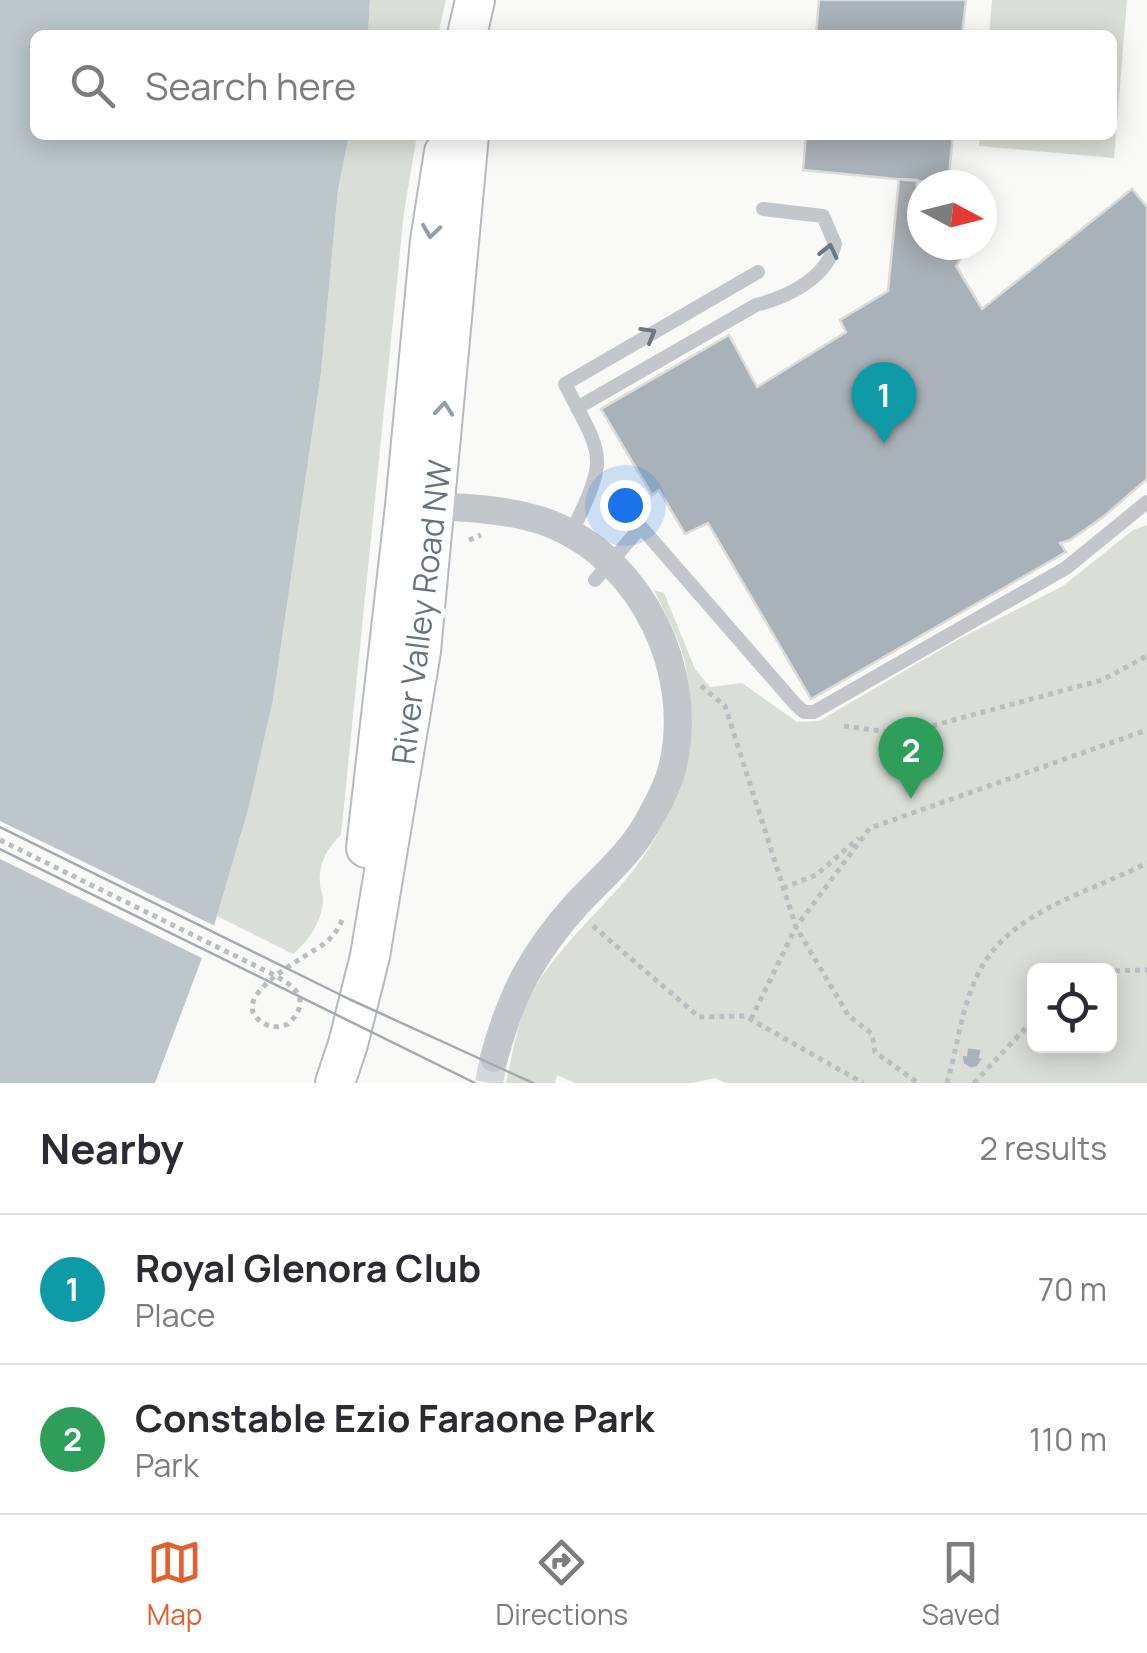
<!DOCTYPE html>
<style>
body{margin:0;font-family:Manrope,sans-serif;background:#f2f2f3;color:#2b2b33}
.controls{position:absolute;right:30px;bottom:30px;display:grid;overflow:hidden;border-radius:15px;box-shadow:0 5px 25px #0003}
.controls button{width:90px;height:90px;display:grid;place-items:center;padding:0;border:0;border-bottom:2px solid #e1e1e2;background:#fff;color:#2b2b33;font:50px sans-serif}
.compass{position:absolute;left:907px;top:170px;width:90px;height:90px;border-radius:50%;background:#fff;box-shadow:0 5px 25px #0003;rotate:97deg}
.you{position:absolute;left:625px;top:505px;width:35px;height:35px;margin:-25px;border:8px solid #fff;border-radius:50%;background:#1a73e8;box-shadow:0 0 0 15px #1a73e833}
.badge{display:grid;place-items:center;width:65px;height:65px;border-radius:50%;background:#e2602e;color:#fff;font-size:32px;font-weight:700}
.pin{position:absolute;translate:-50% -82px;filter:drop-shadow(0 2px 5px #0008)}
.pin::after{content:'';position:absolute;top:52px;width:35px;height:30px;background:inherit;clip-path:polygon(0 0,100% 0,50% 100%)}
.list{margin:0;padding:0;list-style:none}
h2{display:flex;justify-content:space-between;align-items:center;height:130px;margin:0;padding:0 40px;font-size:42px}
h2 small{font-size:32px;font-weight:400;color:#7c7c81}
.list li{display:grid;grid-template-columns:65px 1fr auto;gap:30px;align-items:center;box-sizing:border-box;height:150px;padding:0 40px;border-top:2px solid #e1e1e2}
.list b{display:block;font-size:38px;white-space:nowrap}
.list p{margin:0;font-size:32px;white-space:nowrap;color:#7c7c81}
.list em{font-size:32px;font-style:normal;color:#7c7c81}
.icon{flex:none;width:55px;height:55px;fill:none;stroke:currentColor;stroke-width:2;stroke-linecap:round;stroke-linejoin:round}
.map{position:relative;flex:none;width:1147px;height:1083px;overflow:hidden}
.search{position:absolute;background:#fff;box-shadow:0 5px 25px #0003;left:30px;right:30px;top:30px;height:110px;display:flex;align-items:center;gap:25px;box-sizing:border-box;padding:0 35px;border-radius:15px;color:#7c7c81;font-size:38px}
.sheet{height:430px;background:#fff}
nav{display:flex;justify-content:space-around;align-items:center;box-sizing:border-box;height:140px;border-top:2px solid #e1e1e2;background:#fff;font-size:28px;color:#7c7c81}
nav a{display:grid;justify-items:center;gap:5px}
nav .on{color:#e2602e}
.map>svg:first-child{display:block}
</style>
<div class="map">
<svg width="1147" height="1083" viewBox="0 0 1147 1083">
<rect width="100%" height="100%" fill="#f9f9f7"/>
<path fill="#d9ded6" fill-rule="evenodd" d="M370,0h76l-8,35h-70z
M992,0h135l-13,158 -135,-12 1,-11h132v-100h-123z
M349,135h68l-13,77 -63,623c-14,13 -23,29 -21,49 0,5 3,10 3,15 0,21 -15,43 -30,55l-76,-38 31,-106 25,-110 48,-327 17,-183z
M1147,525v558h-421l-11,-5 -23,5h-117l-18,-8 -2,8h-49c6,-29 12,-63 25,-88 28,-53 78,-89 112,-138 38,-54 55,-123 43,-189 -4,-26 -21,-54 -32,-78l10,3 31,76 15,18 32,-4 55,39 22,-1 140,-82 104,-53 70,-56zM1034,971h76v75h-76z"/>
<path fill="#bcc6cb" d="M0,0h370l-2,35h-333v100h314l-11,55 -17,183 -48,327 -25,110 -34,116 -59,157h-155z"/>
<path fill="#f9f9f7" d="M0,821l219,107 -11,33 -208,-102z"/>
<path fill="#a9b2b8" stroke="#dbdbd9" stroke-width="2.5" d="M819,0h147l-4,35h-146z
M806,135h147l-5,49 -145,-14z
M899,179l18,1 -1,28 6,1v36h48l-14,21 26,43 150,-120 15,18v272l-44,38 -33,23 -10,3 6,9 -255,147 -103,-176 -23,11 -26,-44 -7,5 -51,-86 128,-74 28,52 89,-55 -6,-12 48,-29z
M967,1047l15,2 -2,8 3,2 -5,8 -7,2 -8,-5 -2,-10 5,1z"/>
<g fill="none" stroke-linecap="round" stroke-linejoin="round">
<path stroke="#d4d8da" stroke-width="28" stroke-dasharray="28 14" stroke-linecap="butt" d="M489,1083l5,-25"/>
<defs>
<path id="secondary" d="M467,35l8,-35
M366,848l39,-342 25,-265 14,-89
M335,1083l13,-39 22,-88 51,-305 48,-516"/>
</defs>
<use href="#secondary" stroke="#b5babf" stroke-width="42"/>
<path stroke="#bbbec1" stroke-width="5" stroke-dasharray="5 5" stroke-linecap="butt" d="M469,540l12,-5
M701,686l24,20 71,221 52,88 24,19 3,18 43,31
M844,726l58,8 200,-54 45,-24
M0,840l268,132c24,12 47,26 20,52 -8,3 -16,4 -23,0 -46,-25 45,-69 60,-81 9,-7 14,-15 18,-25
M783,888l33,-13 43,-37
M593,926l106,91 46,-1 118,67
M1105,971l42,-1
M751,1019l45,-92 74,-99 277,-98
M947,1083c10,-34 14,-73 29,-105 30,-67 111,-84 171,-115
M974,1083l60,-64"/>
<path stroke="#c3c7cb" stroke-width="14" d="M577,408l179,-103c32,-8 71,-27 79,-61l-12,-28 -60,-7
M571,534c38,-80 33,-74 -6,-150l193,-112
M595,580l46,-53 155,178 8,7h10l252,-144 81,-66"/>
<path stroke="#c3c7cb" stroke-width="28" d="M415,506c43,1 95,2 136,18 92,37 145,149 121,245 -5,19 -16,39 -26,56 -17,30 -47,55 -70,80 -44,49 -65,90 -82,153"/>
<use href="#secondary" stroke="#fff" stroke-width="38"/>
<path stroke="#a4aab0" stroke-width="2.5" d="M0,827l349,172 184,84
M0,849l475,234"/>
</g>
<defs><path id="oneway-chevron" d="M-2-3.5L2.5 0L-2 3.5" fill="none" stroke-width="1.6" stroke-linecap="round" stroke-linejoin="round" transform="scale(2.5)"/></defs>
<g stroke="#939ea8">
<use href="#oneway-chevron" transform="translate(431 231) rotate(98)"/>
<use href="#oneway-chevron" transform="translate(444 409) rotate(-85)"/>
</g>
<g stroke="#6a7886">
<use href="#oneway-chevron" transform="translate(829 251) rotate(-77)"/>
<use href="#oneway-chevron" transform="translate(649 334) rotate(-30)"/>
</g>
<g text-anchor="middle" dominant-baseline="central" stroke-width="10" stroke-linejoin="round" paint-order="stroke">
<g font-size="32" fill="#657482" stroke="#fff">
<text transform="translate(421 612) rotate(-83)">River Valley Road NW</text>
</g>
</g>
</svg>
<div class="controls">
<button><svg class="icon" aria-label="locate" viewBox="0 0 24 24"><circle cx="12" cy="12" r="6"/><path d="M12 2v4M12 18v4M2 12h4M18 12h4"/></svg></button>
</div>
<svg class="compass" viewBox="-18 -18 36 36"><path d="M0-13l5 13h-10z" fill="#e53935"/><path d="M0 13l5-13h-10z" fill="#7c7c81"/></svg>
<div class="you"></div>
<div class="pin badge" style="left:884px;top:444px;background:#0f9aa8">1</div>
<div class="pin badge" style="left:911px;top:799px;background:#2e9e5b">2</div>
<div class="search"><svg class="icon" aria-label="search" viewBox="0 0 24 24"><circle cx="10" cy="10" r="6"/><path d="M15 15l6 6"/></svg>Search here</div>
</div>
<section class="sheet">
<h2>Nearby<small>2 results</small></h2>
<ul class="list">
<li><span class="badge" style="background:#0f9aa8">1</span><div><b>Royal Glenora Club</b><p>Place</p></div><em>70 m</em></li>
<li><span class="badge" style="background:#2e9e5b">2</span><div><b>Constable Ezio Faraone Park</b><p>Park</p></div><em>110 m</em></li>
</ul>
</section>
<nav>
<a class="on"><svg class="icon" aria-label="map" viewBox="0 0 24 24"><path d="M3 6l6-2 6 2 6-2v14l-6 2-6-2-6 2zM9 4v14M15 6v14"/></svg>Map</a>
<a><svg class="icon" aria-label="directions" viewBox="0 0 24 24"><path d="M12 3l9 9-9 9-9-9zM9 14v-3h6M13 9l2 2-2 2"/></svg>Directions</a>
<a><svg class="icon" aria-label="saved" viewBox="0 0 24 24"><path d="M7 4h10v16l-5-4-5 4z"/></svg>Saved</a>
</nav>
